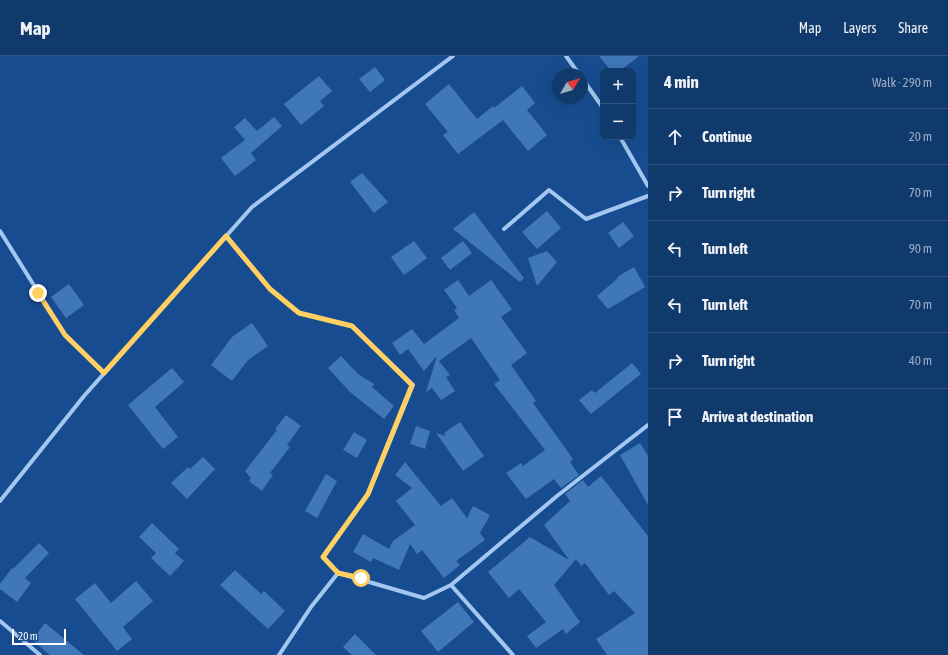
<!DOCTYPE html>
<meta charset="utf-8">
<style>
body{margin:0;font-family:"Asap Condensed",sans-serif;background:#1e4574;color:#f1f3f6}
.controls{position:absolute;right:12px;top:12px;display:grid;overflow:hidden;border-radius:8px;box-shadow:0 4px 16px #0002}
.controls button{width:36px;height:36px;display:grid;place-items:center;padding:0;border:0;border-bottom:1px solid #30547f;background:#113a6c;color:#f1f3f6;font:20px sans-serif}
.compass{position:absolute;left:552px;top:12px;width:36px;height:36px;border-radius:50%;background:#113a6c;box-shadow:0 4px 16px #0002;rotate:52deg}
.scale{position:absolute;left:12px;bottom:10px;width:54px;box-sizing:border-box;padding-left:4px;border:2px solid #fff;border-top:0;font-size:11px;line-height:14px;white-space:nowrap;color:#fff;-webkit-text-stroke:3px #174d90;paint-order:stroke}
.stop{position:absolute;width:12px;height:12px;margin:-9px;border:3px solid #ffcf62;border-radius:50%;background:#fff}
.stop.end{background:#ffcf62;border-color:#fff;box-shadow:0 1px 4px #0008}
.list{margin:0;padding:0;list-style:none}
h2{display:flex;justify-content:space-between;align-items:center;height:52px;margin:0;padding:0 16px;font-size:17px}
h2 small{font-size:13px;font-weight:400;color:#9cadc2}
.list li{display:grid;grid-template-columns:26px 1fr auto;gap:12px;align-items:center;box-sizing:border-box;height:56px;padding:0 16px;border-top:1px solid #30547f}
.list b{display:block;font-size:15px;white-space:nowrap}
.list em{font-size:13px;font-style:normal;color:#9cadc2}
.icon{flex:none;width:22px;height:22px;fill:none;stroke:currentColor;stroke-width:2;stroke-linecap:round;stroke-linejoin:round}
.map{position:relative;flex:none;width:648px;height:599px;overflow:hidden}
header{display:flex;align-items:center;gap:24px;box-sizing:border-box;height:56px;padding:0 20px;background:#113a6c;border-bottom:1px solid #30547f}
header strong{font-size:19px}
nav{display:flex;gap:22px;margin-inline-start:auto;font-size:14px}
main{display:flex}
aside{flex:1;background:#113a6c}
.map>svg:first-child{display:block}
</style>
<header>
<strong>Map</strong>
<nav><a>Map</a><a>Layers</a><a>Share</a></nav>
</header>
<main>
<div class="map">
<svg width="648" height="599" viewBox="0 0 648 599">
<rect width="100%" height="100%" fill="#174d90"/>
<path fill="#3f77b8" d="M599,0h40l-19,15h-9z
M375,11l10,13 -15,12 -11,-13z
M319,20l13,15 -12,10 4,5 -23,19 -17,-21z
M449,28l28,35 16,-13 1,2 28,-22 13,17 -8,7 20,25 -19,16 -25,-31 -45,34 -15,-19 5,-3 -23,-28z
M274,61l8,9 -31,27 5,7 -21,16 -14,-18 24,-18 -11,-13 11,-9 12,13z
M362,117l26,29 -14,11 -24,-31z
M547,155l14,17 -24,21 -15,-17z
M474,156l50,66 -4,4 -67,-53z
M623,166l11,14 -15,12 -11,-15z
M414,185l13,17 -23,17 -13,-18z
M463,185l9,12 -22,17 -9,-12z
M547,195l10,11 -20,24 -9,-28z
M634,211l11,20 -37,22 -11,-13 21,-18 -1,-1z
M458,224l11,16 22,-16 21,29 -11,8 26,36 -16,12 25,36 -3,2 40,56 -3,3 9,13 -18,13 -7,-9 -28,20 -20,-26 15,-10 2,3 22,-16 -51,-66 6,-4 -29,-42 -32,23 11,14 -4,2 9,14 -14,9 -9,-12 -6,4 11,-36 -13,15 -16,-22 -8,6 -8,-12 20,-14 12,15 35,-26 -5,-8 3,-2 -13,-18z
M69,228l15,21 -18,13 -15,-21z
M252,267l16,23 -20,14 -16,21 -21,-16 21,-28z
M341,300l17,18 16,10 -2,3 22,19 -10,13 -34,-27 -22,-24z
M632,307l9,11 -50,40 -12,-14 13,-10 3,3z
M172,312l12,14 -29,25 23,30 -15,12 -35,-44z
M286,359l15,11 -14,19 3,2 -20,26 3,2 -11,16 -13,-10 2,-3 -6,-7 32,-41 -2,-1z
M460,366l24,34 -21,15 -27,-38 10,3 -2,-3z
M416,370l14,5 -5,18 -15,-5z
M354,376l13,8 -10,18 -14,-8z
M640,387l8,13v49l-28,-50z
M203,401l12,12 -28,30 -16,-16 17,-16 2,2z
M405,406l36,44 11,-8 15,20 6,-12 17,9 -10,18 5,7 -29,21 4,4 -16,13 -22,-28 -5,4 -7,-10 -11,26 -26,-12 -2,4 -18,-10 10,-18 26,15 4,-8 22,-16 -19,-24 16,-13 -17,-13z
M326,418l11,7 -20,37 -12,-7z
M601,420l47,60v119h-41l-11,-16 39,-26 -21,-22 -5,4 -24,-32 -4,3 -5,-7 -22,26 26,37 -14,12 -3,-5 -27,19 -9,-12 19,-14 -27,-33 -10,9 -21,-26 42,-35 39,23 -25,-35 26,-24 -5,-7 18,-14 5,7z
M152,467l27,26 -4,4 9,8 -14,15 -19,-18 5,-5 -17,-16z
M39,487l10,10 -24,25 6,5 -14,19 -17,-13v-5l12,-16 1,1z
M235,514l26,24 3,-3 21,20 -17,18 -48,-44z
M136,525l17,20 -30,26 9,12 -15,12 -42,-52 20,-16 16,20z
M458,546l16,20 -36,30 -17,-21z
M45,567l39,32h-34l-18,-15z
M355,578l21,21h-24l-9,-8z"/>
<g fill="none" stroke-linecap="round" stroke-linejoin="round">
<path stroke="#a3c7f0" stroke-width="4" d="M566,0l13,18
M582,22l21,30
M620,81l28,49
M504,173l45,-39 37,29 62,-23
M0,175l65,104 39,38
M226,180l44,53 29,24 53,13 61,59 -45,109 -45,63 15,16
M0,445l84,-105 168,-189 201,-151
M0,565l40,34
M279,599l32,-48 27,-34 86,25 27,-13
M513,599l-62,-70 106,-89 91,-71"/>
</g>
<g fill="none" stroke-linecap="round" stroke-linejoin="round">
<path stroke="#ffcf62" stroke-width="5" d="M38,237l27,42 39,38 122,-137 44,53 29,24 53,13 60,59 -44,109 -45,63 15,16 23,5"/>
</g>
</svg>
<div class="controls">
<button>+</button>
<button>−</button>
</div>
<svg class="compass" viewBox="-18 -18 36 36"><path d="M0-13l5 13h-10z" fill="#e53935"/><path d="M0 13l5-13h-10z" fill="#9cadc2"/></svg>
<div class="scale">20 m</div>
<div class="stop" style="left:361px;top:522px"></div>
<div class="stop end" style="left:38px;top:237px"></div>
</div>
<aside>
<h2>4 min<small>Walk · 290 m</small></h2>
<ul class="list">
<li><svg class="icon" aria-label="ahead" viewBox="0 0 24 24"><path d="M12 20V5M6 11l6-6 6 6"/></svg><div><b>Continue</b></div><em>20 m</em></li>
<li><svg class="icon" aria-label="right" viewBox="0 0 24 24"><path d="M7 20v-9h11M14 6l5 5-5 5"/></svg><div><b>Turn right</b></div><em>70 m</em></li>
<li><svg class="icon" aria-label="left" viewBox="0 0 24 24"><path d="M17 20v-9H6M10 6l-5 5 5 5"/></svg><div><b>Turn left</b></div><em>90 m</em></li>
<li><svg class="icon" aria-label="left" viewBox="0 0 24 24"><path d="M17 20v-9H6M10 6l-5 5 5 5"/></svg><div><b>Turn left</b></div><em>70 m</em></li>
<li><svg class="icon" aria-label="right" viewBox="0 0 24 24"><path d="M7 20v-9h11M14 6l5 5-5 5"/></svg><div><b>Turn right</b></div><em>40 m</em></li>
<li><svg class="icon" aria-label="arrive" viewBox="0 0 24 24"><path d="M6 21V4h12l-3 4 3 4H6"/></svg><div><b>Arrive at destination</b></div></li>
</ul>
</aside>
</main>
